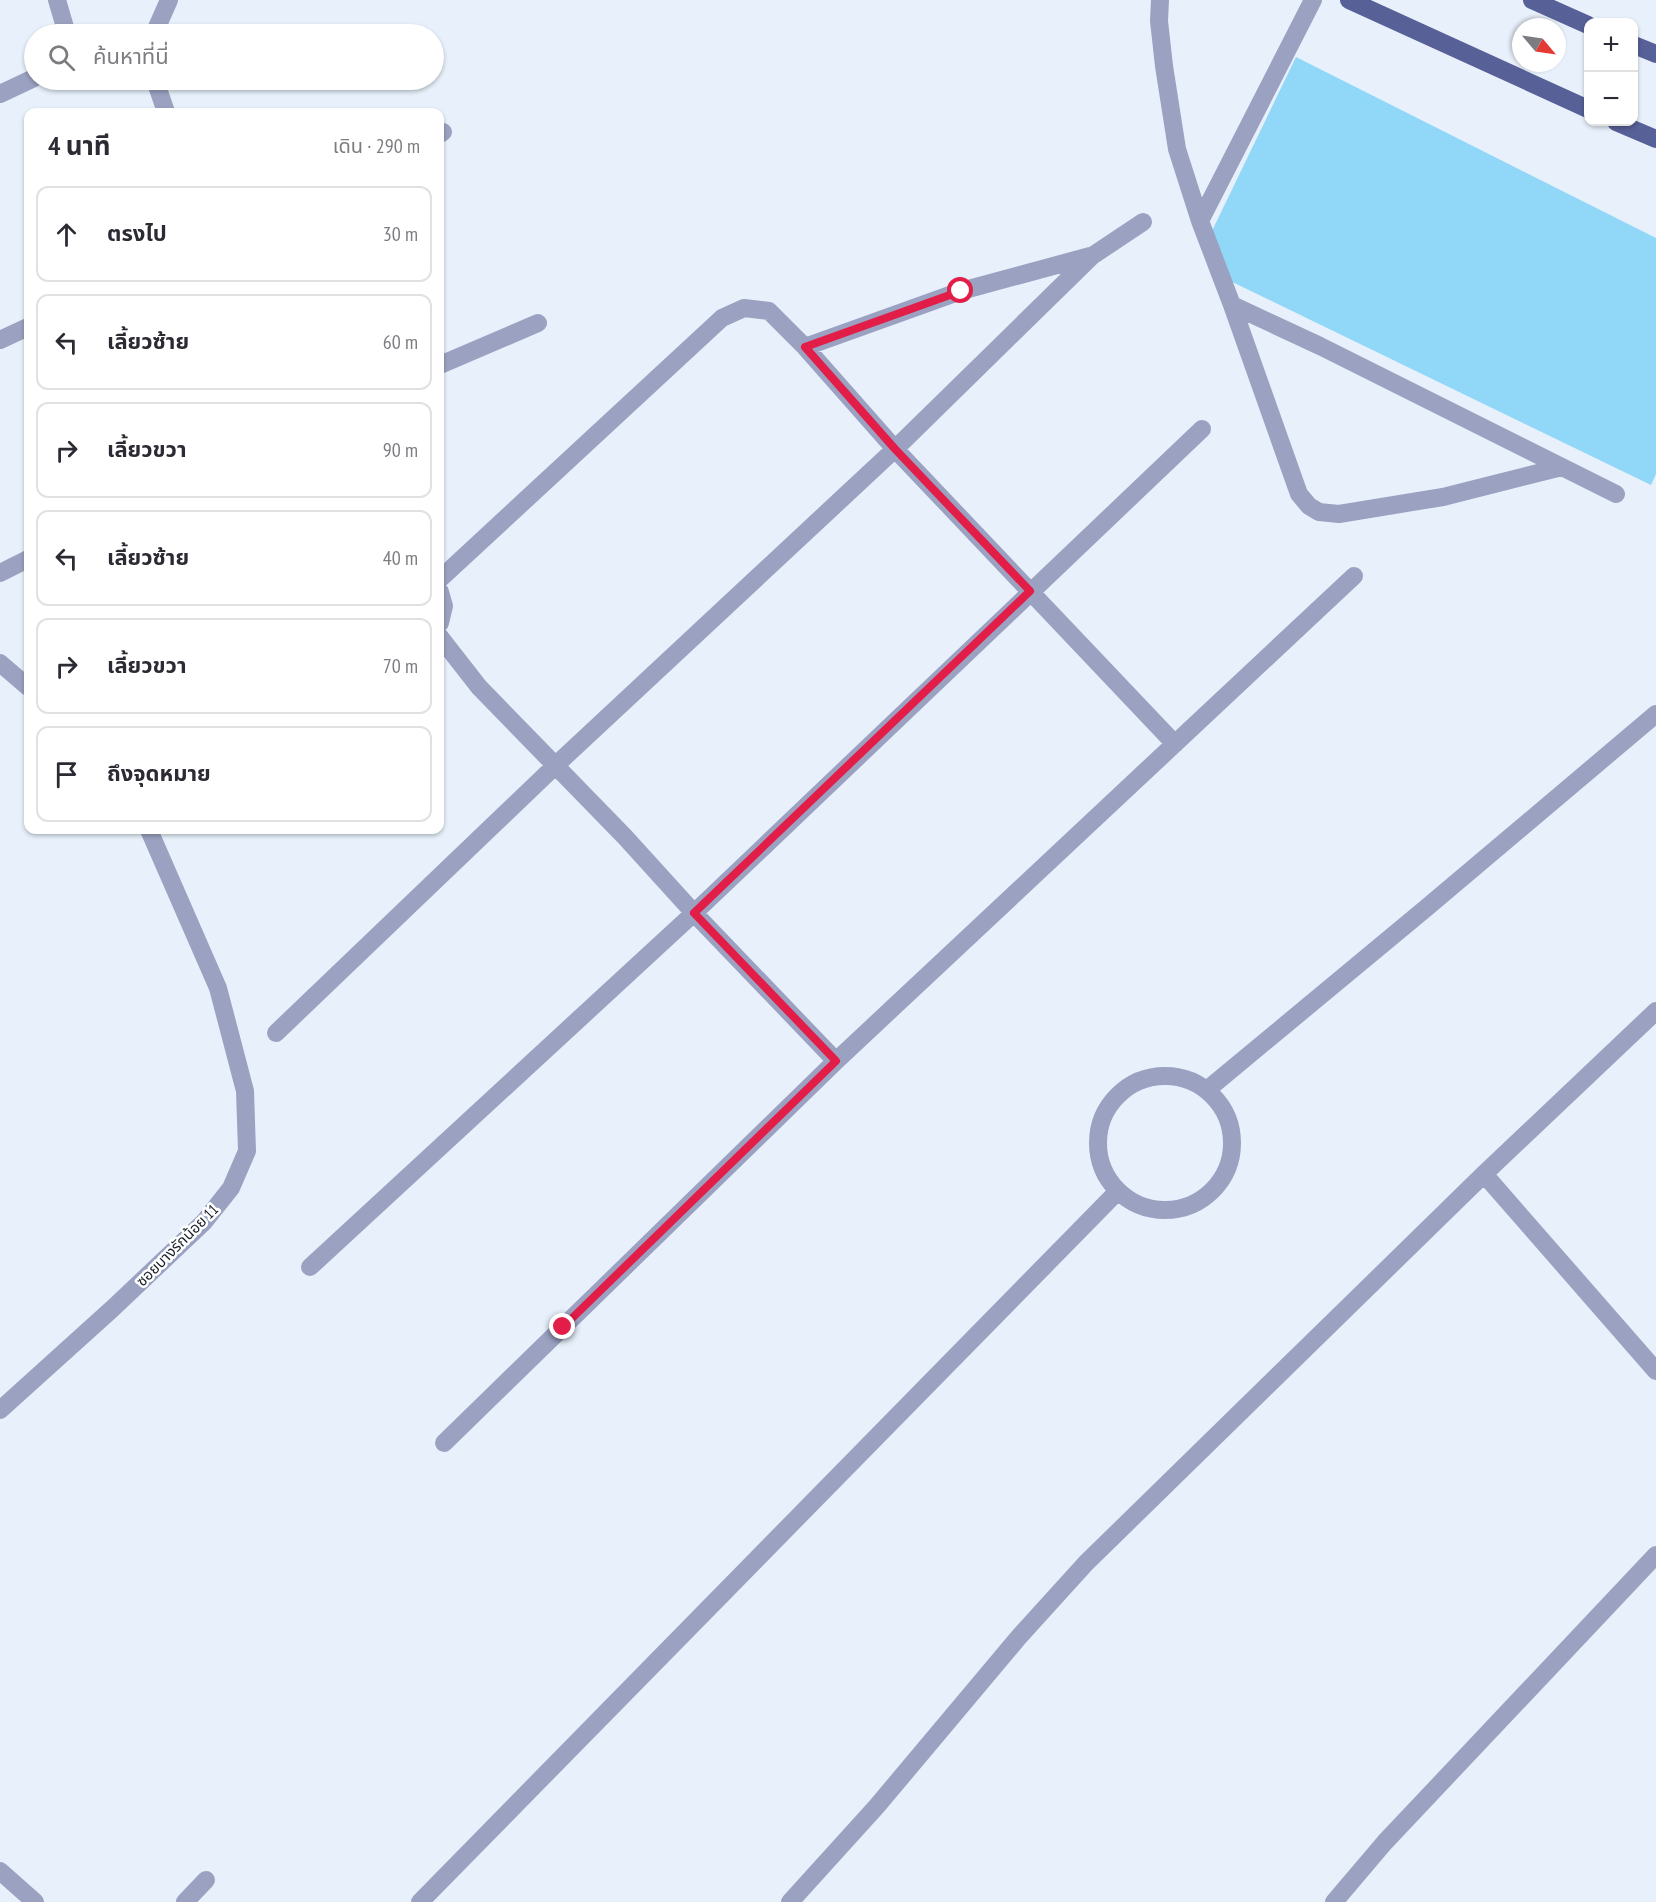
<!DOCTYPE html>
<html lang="th">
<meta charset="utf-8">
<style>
body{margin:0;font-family:"PT Sans Narrow","Noto Sans Thai",sans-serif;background:#f2f2f3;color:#2b2b33}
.controls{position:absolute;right:18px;top:18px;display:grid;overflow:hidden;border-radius:12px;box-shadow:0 2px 4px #0004}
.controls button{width:54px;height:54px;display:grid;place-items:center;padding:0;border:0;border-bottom:2px solid #e1e1e2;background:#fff;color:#2b2b33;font:30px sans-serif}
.compass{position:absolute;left:1512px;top:18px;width:54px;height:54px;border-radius:50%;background:#fff;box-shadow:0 2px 4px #0004;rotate:119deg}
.stop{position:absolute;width:18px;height:18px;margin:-14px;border:4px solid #e11d48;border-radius:50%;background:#fff}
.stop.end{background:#e11d48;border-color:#fff;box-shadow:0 2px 6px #0008}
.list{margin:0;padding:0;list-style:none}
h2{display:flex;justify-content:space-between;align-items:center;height:78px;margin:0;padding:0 24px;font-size:26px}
h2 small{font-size:20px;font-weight:400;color:#7c7c81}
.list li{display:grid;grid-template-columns:39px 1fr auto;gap:18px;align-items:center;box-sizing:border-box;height:96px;margin:0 12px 12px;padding:0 12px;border:2px solid #e1e1e2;border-radius:12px}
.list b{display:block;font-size:22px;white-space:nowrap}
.list em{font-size:20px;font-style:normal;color:#7c7c81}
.icon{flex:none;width:33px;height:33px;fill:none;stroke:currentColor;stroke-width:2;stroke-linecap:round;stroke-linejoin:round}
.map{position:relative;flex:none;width:1656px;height:1902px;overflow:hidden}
.search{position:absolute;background:#fff;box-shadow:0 2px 4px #0004;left:24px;top:24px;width:420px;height:66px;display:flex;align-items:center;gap:15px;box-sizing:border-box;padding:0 21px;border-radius:33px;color:#7c7c81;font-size:22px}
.panel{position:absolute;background:#fff;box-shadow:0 2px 4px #0004;left:24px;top:108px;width:420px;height:726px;border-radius:12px}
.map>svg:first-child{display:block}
</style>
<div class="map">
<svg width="1656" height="1902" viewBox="0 0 1656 1902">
<rect width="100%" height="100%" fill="#e8f1fb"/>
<path fill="#91d7f7" d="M1296,57l360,181v236l-5,11 -427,-207 -14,-43z"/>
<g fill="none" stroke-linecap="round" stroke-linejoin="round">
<path stroke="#9ba2c1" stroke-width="18" d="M57,0l10,34
M1160,0l-1,21 5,45 13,83 23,72 32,84 88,41 296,148
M154,34l15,-34
M155,80l11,32
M0,94l34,-16
M440,134l3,-2
M1200,221l113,-221
M1232,305l67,189 10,12 10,6 20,2 104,-17 119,-30
M0,340l28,-13
M805,347l90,102 280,295
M440,365l98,-42
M0,573l28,-14
M440,579l282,-261 22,-10 25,3 36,36 156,-56 129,-35
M440,592l4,14 -4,17
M440,637l39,50 146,150 69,76 142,148
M0,663l28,24
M276,1033l280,-268 339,-316 197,-193 51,-34
M1098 1143a67 67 0 1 1 134 0a67 67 0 1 1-134 0Z
M1208,1089l217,-180 231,-195
M1484,1174l172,197
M310,1267l384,-354 508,-484
M0,1410l112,-101 92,-87 27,-34 16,-37 -2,-60 -27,-103 -69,-158
M444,1443l392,-382 518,-485
M0,1871l35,31
M185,1902l21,-22
M420,1902l697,-710
M790,1902l87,-96 141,-168 68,-75 398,-389 172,-163
M1334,1902l51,-60 271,-287"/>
<path stroke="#576097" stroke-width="18" d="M1349,0l239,109
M1532,0l56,25
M1634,45l22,9
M1616,122l40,17"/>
</g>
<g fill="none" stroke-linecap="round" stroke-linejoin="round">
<path stroke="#e11d48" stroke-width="8" d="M563,1327l273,-266 -142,-148 336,-322 -135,-142 -90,-102 156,-56"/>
</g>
<g text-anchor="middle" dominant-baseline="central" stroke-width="5" stroke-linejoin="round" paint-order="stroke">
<g font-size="15" fill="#171e27" stroke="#fff">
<text transform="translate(177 1245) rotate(-45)">ซอยบางรักน้อย 11</text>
</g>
</g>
</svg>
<div class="controls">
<button>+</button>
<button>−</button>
</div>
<svg class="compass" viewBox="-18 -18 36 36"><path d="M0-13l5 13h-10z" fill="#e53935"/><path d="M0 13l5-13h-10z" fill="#7c7c81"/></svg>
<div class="stop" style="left:961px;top:291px"></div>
<div class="stop end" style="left:563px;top:1327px"></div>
<div class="search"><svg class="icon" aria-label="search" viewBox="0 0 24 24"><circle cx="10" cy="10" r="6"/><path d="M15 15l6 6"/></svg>ค้นหาที่นี่</div>
<section class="panel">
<h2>4 นาที<small>เดิน · 290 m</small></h2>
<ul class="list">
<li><svg class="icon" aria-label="ahead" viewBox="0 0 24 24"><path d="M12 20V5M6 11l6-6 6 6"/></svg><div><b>ตรงไป</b></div><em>30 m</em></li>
<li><svg class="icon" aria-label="left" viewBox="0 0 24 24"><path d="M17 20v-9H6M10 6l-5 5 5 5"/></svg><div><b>เลี้ยวซ้าย</b></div><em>60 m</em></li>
<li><svg class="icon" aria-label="right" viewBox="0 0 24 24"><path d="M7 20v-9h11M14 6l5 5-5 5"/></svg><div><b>เลี้ยวขวา</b></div><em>90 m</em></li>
<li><svg class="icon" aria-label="left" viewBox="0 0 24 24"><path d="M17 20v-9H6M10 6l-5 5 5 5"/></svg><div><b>เลี้ยวซ้าย</b></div><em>40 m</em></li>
<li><svg class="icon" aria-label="right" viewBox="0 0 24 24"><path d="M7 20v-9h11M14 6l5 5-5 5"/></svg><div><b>เลี้ยวขวา</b></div><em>70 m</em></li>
<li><svg class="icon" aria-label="arrive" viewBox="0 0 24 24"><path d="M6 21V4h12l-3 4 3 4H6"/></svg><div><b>ถึงจุดหมาย</b></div></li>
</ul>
</section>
</div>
